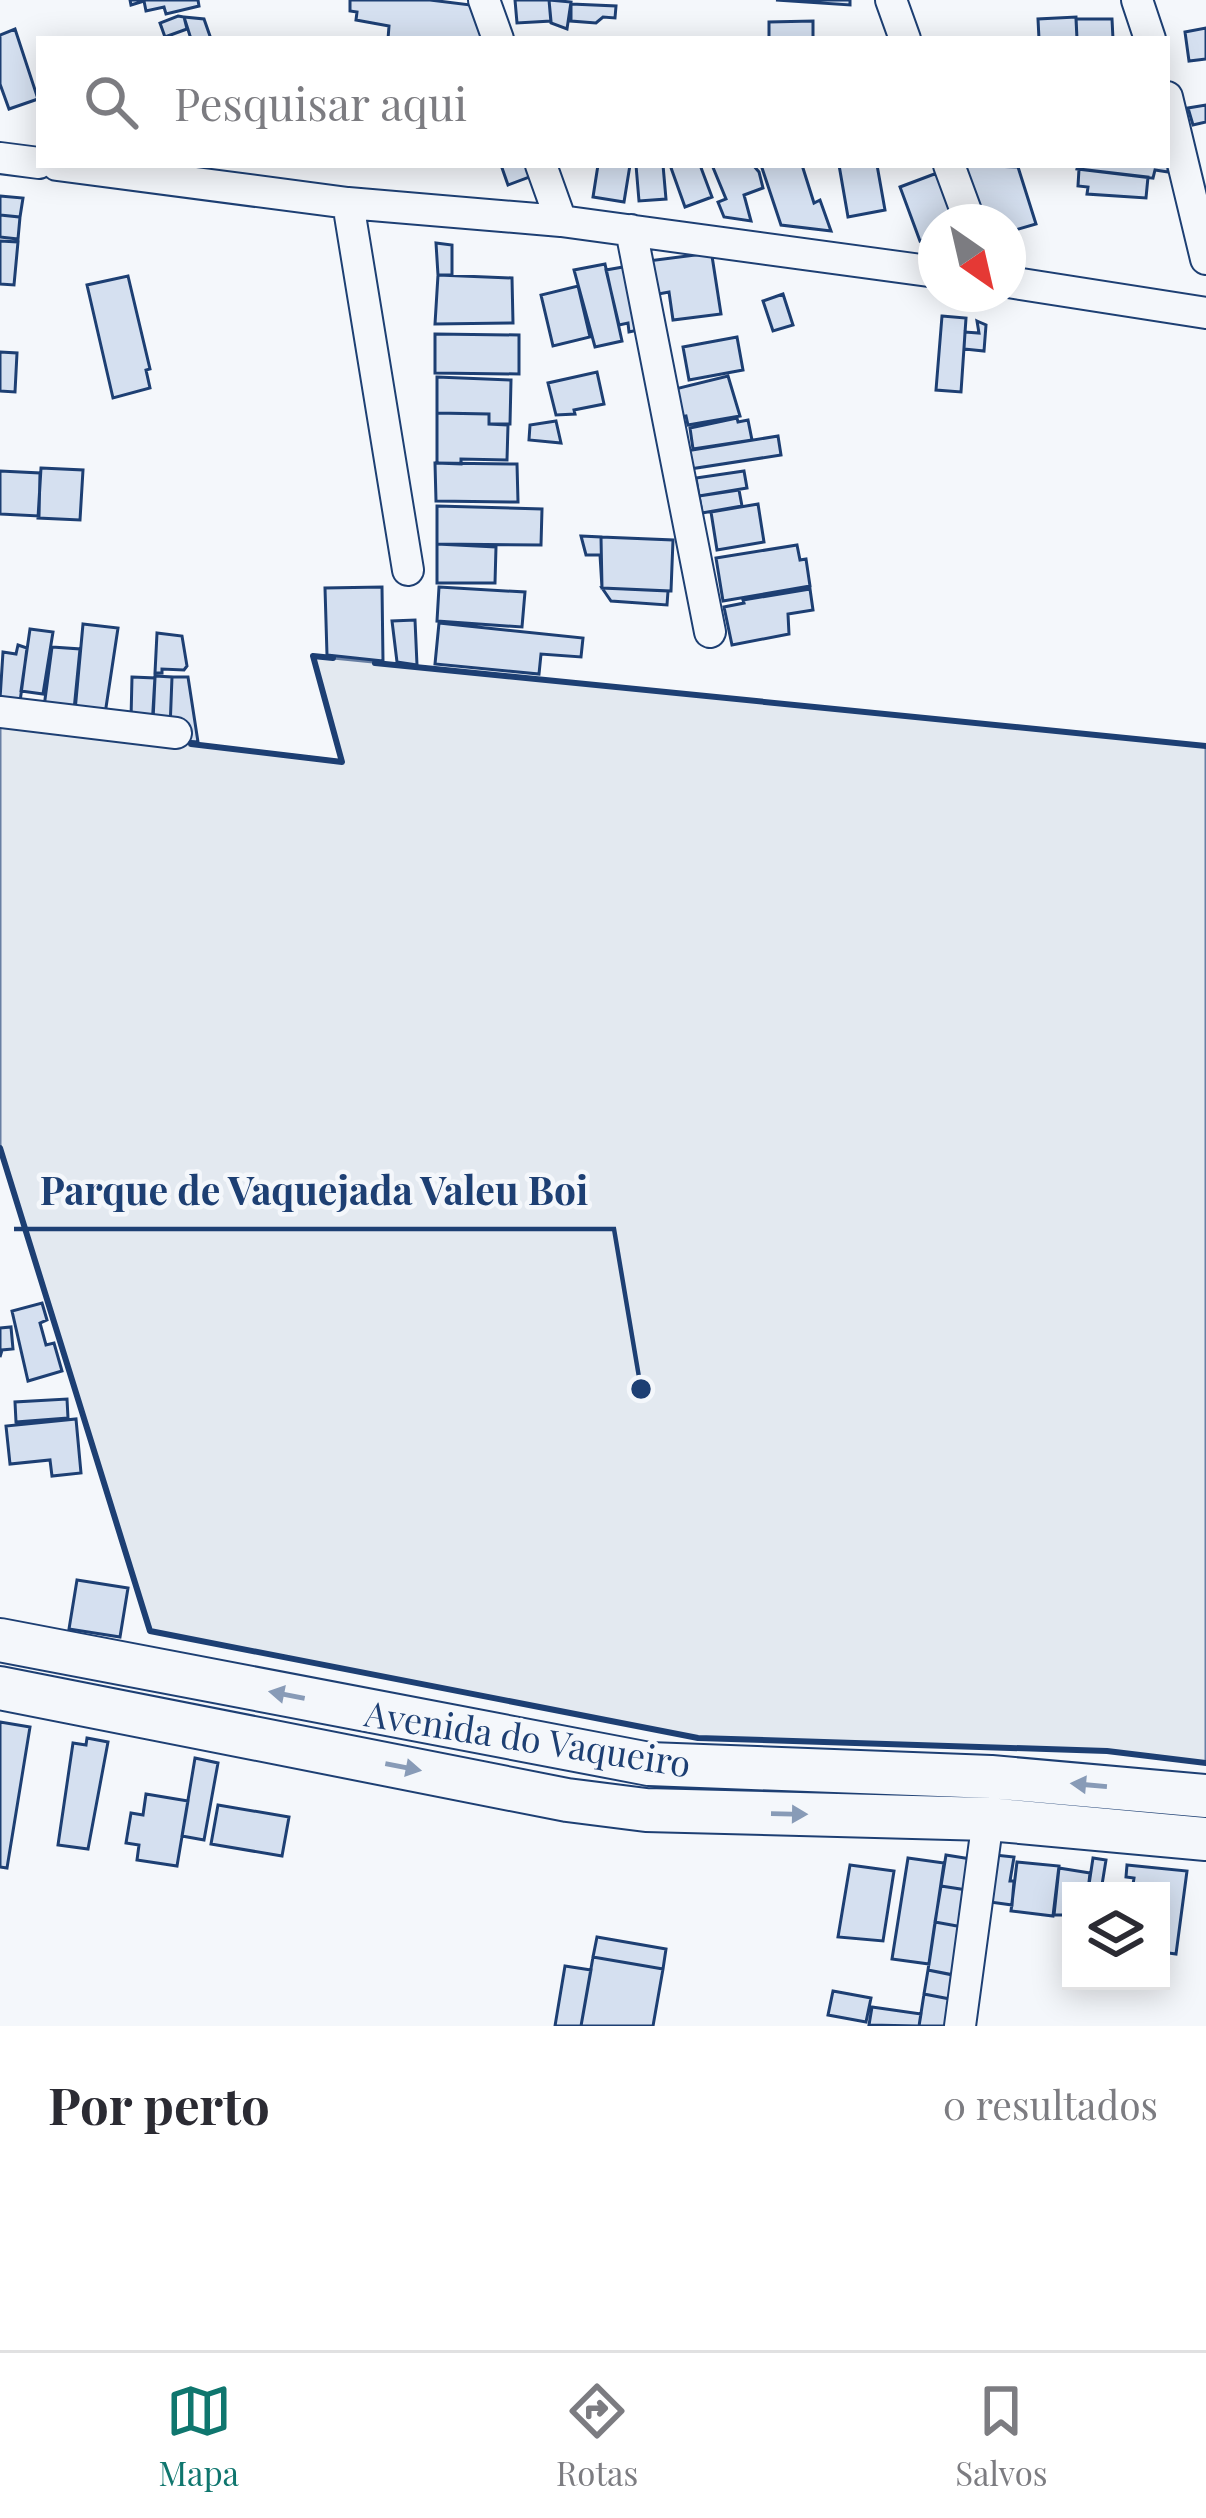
<!DOCTYPE html>
<html lang="pt">
<style>
body{margin:0;font-family:"Playfair Display",serif;background:#f2f2f3;color:#2b2b33}
.controls{position:absolute;right:36px;bottom:36px;display:grid;overflow:hidden;border-radius:0px;box-shadow:0 6px 30px #0003}
.controls button{width:108px;height:108px;display:grid;place-items:center;padding:0;border:0;border-bottom:3px solid #e1e1e2;background:#fff;color:#2b2b33;font:60px sans-serif}
.compass{position:absolute;left:918px;top:204px;width:108px;height:108px;border-radius:50%;background:#fff;box-shadow:0 6px 30px #0003;rotate:146deg}
.list{margin:0;padding:0;list-style:none}
h2{display:flex;justify-content:space-between;align-items:center;height:156px;margin:0;padding:0 48px;font-size:51px}
h2 small{font-size:39px;font-weight:400;color:#7c7c81}
.icon{flex:none;width:66px;height:66px;fill:none;stroke:currentColor;stroke-width:2;stroke-linecap:round;stroke-linejoin:round}
.map{position:relative;flex:none;width:1206px;height:2026px;overflow:hidden}
.search{position:absolute;background:#fff;box-shadow:0 6px 30px #0003;left:36px;right:36px;top:36px;height:132px;display:flex;align-items:center;gap:30px;box-sizing:border-box;padding:0 42px;border-radius:0px;color:#7c7c81;font-size:45px}
.sheet{height:324px;background:#fff}
nav{display:flex;justify-content:space-around;align-items:center;box-sizing:border-box;height:168px;border-top:3px solid #e1e1e2;background:#fff;font-size:33px;color:#7c7c81}
nav a{display:grid;justify-items:center;gap:6px}
nav .on{color:#0f766e}
.map>svg:first-child{display:block}
</style>
<div class="map">
<svg width="1206" height="2026" viewBox="0 0 1206 2026">
<rect width="100%" height="100%" fill="#f4f7fb"/>
<path fill="#e3e9f0" stroke="#687fa3" stroke-width="3" d="M313,656l893,90v1017l-99,-12 -409,-13 -548,-107 -150,-483v-427l341,40z"/>
<path fill="#d5e0f0" stroke="#1d3f73" stroke-width="3" d="M130,0h68l1,6 -33,8 -2,-7 -18,4 -2,-10 -13,4z
M350,0h80l49,6 9,33h-100l1,-13 -33,-6 1,-8 -7,-1z
M515,0h34l2,21 -34,2z
M549,0l22,2 -4,27 -16,-6z
M776,0h74v5z
M571,4l45,2 -1,12 -12,-1 -7,6 -25,-2z
M178,16l6,1 3,12 -22,8 -5,-14z
M184,17l20,2 7,20h-20z
M1076,17l1,22h-38l-1,-20z
M1076,19h36l1,20h-36z
M813,21v18h-44v-17z
M1206,28v31l-17,2 -4,-29z
M15,29l23,70 -29,10 -9,-25v-49z
M1206,105v17l-13,3 -5,-17z
M1167,147l6,21h-5v4l-13,-2 -2,8 -76,-9 1,-4h89z
M501,165h30l4,10 -27,10z
M598,165h32l-6,37 -31,-5z
M636,165h27l3,34 -27,2z
M670,165h30l12,32 -27,10z
M712,165h41l6,7 4,16 -19,7 7,26 -27,-4 -6,-15 8,-3z
M761,165h41l12,38 6,-3 11,31 -50,-6z
M839,165h38l8,45 -37,7z
M965,165l53,2 18,57 -28,8v-10h-26z
M1079,169l69,8 -2,21 -59,-4 1,-7 -10,-1z
M937,173l18,49h-19v13l-16,6 -20,-54z
M0,196l23,2 -3,19 -20,-2z
M0,215l20,2 -2,22 -18,-2z
M0,241l18,1 -4,43 -14,-1z
M436,243l16,2v30h-14z
M703,254l9,2 9,58 -48,6 -4,-28 -16,3 -5,-34z
M605,264l17,77 -27,6 -21,-77z
M623,267l15,63 -9,2 -1,-9 -9,2 -13,-55z
M438,275l74,3 1,45 -78,1z
M128,276l22,93 -4,1 4,18 -37,10 -26,-113z
M578,286l12,51 -37,9 -12,-51z
M783,294l10,31 -20,6 -10,-30z
M942,316l24,2 -5,74 -25,-2z
M977,321l9,4 -2,26 -20,-2 1,-17 14,1z
M435,334l84,1v39l-84,-1z
M737,337l6,33 -54,10 -6,-33z
M0,352l17,1 -2,39 -15,-1z
M597,372l7,32 -30,6 1,4 -19,1 -8,-32z
M728,376l12,40 -52,9 -2,-9 -6,1 -5,-28z
M437,377l74,3 -1,44h-21v-10l-52,-1z
M437,413l52,1v10l19,1 -1,35 -46,-1v5l-24,-1z
M737,418l1,4 10,-2 4,20 -59,9 -3,-21z
M556,421l5,22 -32,-3 1,-15z
M778,436l3,19 -91,14 -4,-18z
M435,463l82,1 1,38 -82,-1z
M41,468l42,2 -3,50 -42,-2z
M0,471l40,2 -1,43 -39,-2z
M744,471l3,17 -48,8 -3,-18z
M739,490l3,16 -40,7 -3,-17z
M758,504l6,38 -47,8 -6,-38z
M437,506l105,3 -1,36 -104,-1z
M581,536l20,1 1,51 -2,-33h-14z
M601,537l72,3 -2,51 -69,-3z
M437,544l59,3 -1,36h-58z
M797,545l3,15 6,-1 4,27 -87,15 -7,-43z
M382,587l1,74 -56,-6 -2,-67z
M439,587l86,5 -3,35 -85,-6z
M602,588l66,3 -1,14 -56,-4z
M810,589l3,21 -25,4 1,20 -57,11 -8,-38 20,-4 -1,-3z
M415,620l2,45 -20,-3 -5,-41z
M439,623l144,15 -2,19 -40,-3 -2,20 -104,-10z
M83,624l35,4 -13,86 -30,-3z
M30,629l23,3 -10,62 -22,-3z
M157,633l25,3 5,30 -3,4 -22,-1v4h-7z
M18,645l9,3 -7,54 -20,-3 3,-47 13,2z
M52,647l28,2 -6,61 -30,-3z
M155,676l17,1 -2,52 -18,-2z
M132,677l23,1 -2,43 -22,-2z
M172,677h16l10,65 -13,-1 -15,-12z
M42,1303l5,17 -7,3 6,22 8,-2 8,28 -34,10 -16,-70z
M11,1327l2,22 -11,1 -2,7v-29z
M67,1399l1,19 -52,4 -1,-20z
M76,1419l5,54 -29,3 -2,-16 -40,4 -4,-38z
M77,1580l51,8 -8,49 -51,-8z
M0,1722l30,5 -23,141 -7,-1z
M87,1738l21,4 -20,107 -30,-4 15,-102 13,2z
M195,1758l23,5 -14,77 -22,-4z
M146,1794l42,7 -11,65 -40,-6 2,-15 -13,-2 5,-30 12,2z
M218,1805l71,12 -7,39 -71,-12z
M946,1855l25,4 -4,31 -26,-4z
M995,1855l19,2 -4,24h4l-2,24 -22,-3z
M908,1858l36,5 -15,101 -37,-5z
M1093,1858l13,2 -5,31h-13z
M1017,1862l42,4 -6,50 -42,-5z
M850,1865l44,6 -11,70 -45,-4z
M1127,1865l60,6 -11,83 -15,-2v-61h-29l2,-13 -8,-1z
M1059,1868l31,5 -2,18h-17v24h-17z
M941,1886l26,4 1,38 -33,-6z
M935,1922l33,6 -6,49 -34,-7z
M597,1937l69,12 -3,20 -70,-12z
M593,1957l70,12 -10,57h-72z
M565,1966l26,4 -10,56h-26z
M928,1970l31,6 -4,24 -31,-6z
M833,1991l38,7 -5,24 -38,-7z
M924,1994l31,6 -4,26h-32z
M872,2007l49,7 -2,12 -50,-1z"/>
<g fill="none" stroke-linecap="round" stroke-linejoin="round">
<defs>
<path id="street" d="M484,0l14,39
M891,0l14,39
M1137,0l13,39
M1167,97l39,162
M0,158l39,5
M57,165l291,38 213,18 375,51
M541,165l20,56
M949,165l21,57
M348,203l60,367
M631,230l79,402
M1008,282l198,31
M0,712l176,21
M960,2026l28,-207"/>
<path id="secondary" d="M0,1640l649,124 342,13 215,19
M0,1688l567,112 79,10 342,9 218,20"/>
</defs>
<use href="#street" stroke="#1d3f73" stroke-width="34"/>
<use href="#secondary" stroke="#1d3f73" stroke-width="46"/>
<use href="#street" stroke="#f4f7fb" stroke-width="30"/>
<use href="#secondary" stroke="#f4f7fb" stroke-width="42"/>
<path stroke="#1d3f73" stroke-width="6" d="M375,663l831,83
M191,744l151,18 -29,-106 20,2
M0,1148l150,483 548,107 409,13 99,12"/>
</g>
<defs><path id="oneway-solid" d="M-6-.8H1V-3.2L6.5 0L1 3.2V.8H-6Z" transform="scale(3)"/></defs>
<g fill="#889bb7">
<use href="#oneway-solid" transform="translate(287 1695) rotate(-169)"/>
<use href="#oneway-solid" transform="translate(403 1767) rotate(11)"/>
<use href="#oneway-solid" transform="translate(1089 1785) rotate(-175)"/>
<use href="#oneway-solid" transform="translate(789 1814) rotate(1)"/>
</g>
<g text-anchor="middle" dominant-baseline="central" stroke-width="9" stroke-linejoin="round" paint-order="stroke">
<g font-size="36" fill="#1d3f73" stroke="#f4f7fb">
<text transform="translate(528 1737) rotate(9)">Avenida do Vaqueiro</text>
</g>
</g>
<path fill="none" stroke="#1d3f73" stroke-width="4.5" d="M641 1389L614 1229H14"/>
<circle fill="#1d3f73" stroke="#f4f7fb" stroke-width="4.5" cx="641" cy="1389" r="12"/>
<g font-size="39" text-anchor="middle" font-weight="bold" fill="#1d3f73" stroke="#f4f7fb" stroke-width="9" stroke-linejoin="round" paint-order="stroke">
<text x="314" y="1205">Parque de Vaquejada Valeu Boi</text>
</g>
</svg>
<div class="controls">
<button><svg class="icon" aria-label="layers" viewBox="0 0 24 24"><path d="M12 4l9 5-9 5-9-5zM3 14l9 5 9-5"/></svg></button>
</div>
<svg class="compass" viewBox="-18 -18 36 36"><path d="M0-13l5 13h-10z" fill="#e53935"/><path d="M0 13l5-13h-10z" fill="#7c7c81"/></svg>
<div class="search"><svg class="icon" aria-label="search" viewBox="0 0 24 24"><circle cx="10" cy="10" r="6"/><path d="M15 15l6 6"/></svg>Pesquisar aqui</div>
</div>
<section class="sheet">
<h2>Por perto<small>0 resultados</small></h2>
<ul class="list">
</ul>
</section>
<nav>
<a class="on"><svg class="icon" aria-label="map" viewBox="0 0 24 24"><path d="M3 6l6-2 6 2 6-2v14l-6 2-6-2-6 2zM9 4v14M15 6v14"/></svg>Mapa</a>
<a><svg class="icon" aria-label="directions" viewBox="0 0 24 24"><path d="M12 3l9 9-9 9-9-9zM9 14v-3h6M13 9l2 2-2 2"/></svg>Rotas</a>
<a><svg class="icon" aria-label="saved" viewBox="0 0 24 24"><path d="M7 4h10v16l-5-4-5 4z"/></svg>Salvos</a>
</nav>
